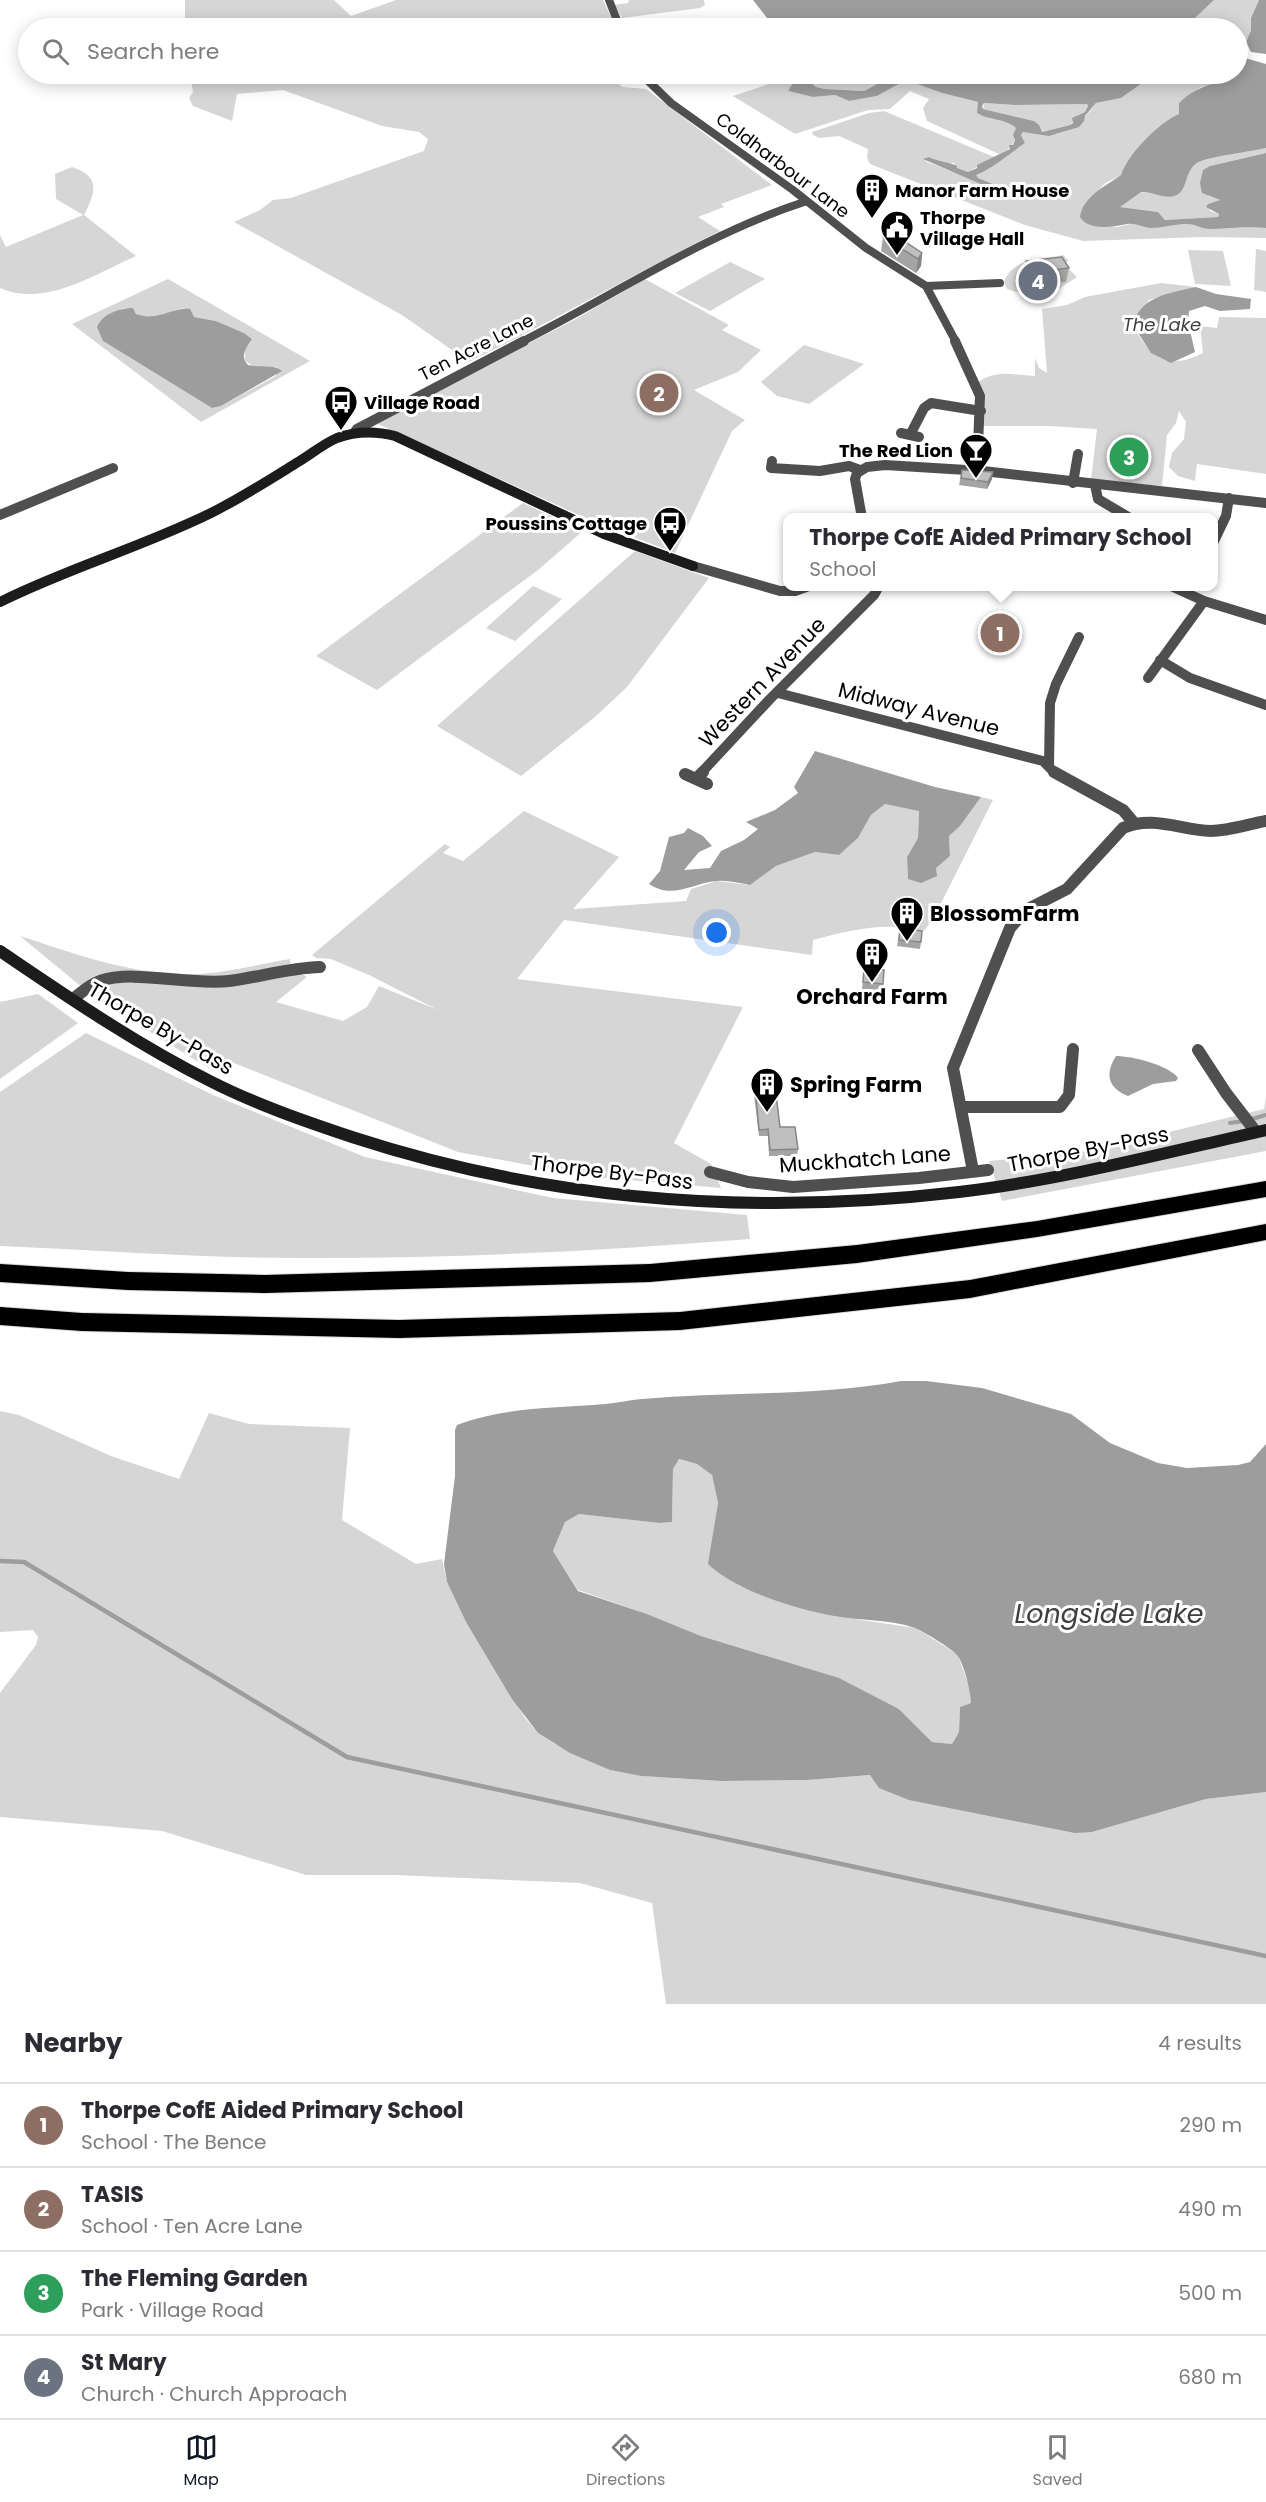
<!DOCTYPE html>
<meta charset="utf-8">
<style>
body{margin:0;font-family:Poppins,sans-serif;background:#f7f7f7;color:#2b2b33}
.you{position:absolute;left:717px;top:933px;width:21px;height:21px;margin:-15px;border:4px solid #fff;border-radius:50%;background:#1a73e8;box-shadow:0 0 0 9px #1a73e833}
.badge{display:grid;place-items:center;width:39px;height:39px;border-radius:50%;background:#111827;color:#fff;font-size:20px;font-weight:700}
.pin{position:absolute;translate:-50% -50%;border:3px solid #fff;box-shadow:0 2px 6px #0006}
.popup{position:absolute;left:783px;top:513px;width:435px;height:78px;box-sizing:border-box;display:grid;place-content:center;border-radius:12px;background:#fff;filter:drop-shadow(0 2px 4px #0005);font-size:20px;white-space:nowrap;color:#7c7c81}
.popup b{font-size:22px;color:#2b2b33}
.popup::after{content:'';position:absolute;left:50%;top:100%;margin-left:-12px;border:12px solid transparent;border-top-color:#fff}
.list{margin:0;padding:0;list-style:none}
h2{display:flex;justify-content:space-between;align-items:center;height:78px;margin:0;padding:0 24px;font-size:26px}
h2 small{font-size:20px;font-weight:400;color:#7c7c81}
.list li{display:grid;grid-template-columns:39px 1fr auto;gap:18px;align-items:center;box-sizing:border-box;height:84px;padding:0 24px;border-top:2px solid #e1e1e2}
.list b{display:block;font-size:22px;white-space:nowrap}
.list p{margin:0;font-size:20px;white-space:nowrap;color:#7c7c81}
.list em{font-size:20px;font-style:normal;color:#7c7c81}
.icon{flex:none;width:33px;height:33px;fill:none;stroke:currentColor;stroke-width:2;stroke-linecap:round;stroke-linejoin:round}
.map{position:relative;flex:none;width:1266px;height:2004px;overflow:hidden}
.search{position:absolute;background:#fff;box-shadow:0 3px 15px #0003;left:18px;right:18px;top:18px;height:66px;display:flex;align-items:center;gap:15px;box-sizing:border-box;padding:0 21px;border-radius:33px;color:#7c7c81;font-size:22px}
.sheet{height:414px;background:#fff}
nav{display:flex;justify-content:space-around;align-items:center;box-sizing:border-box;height:84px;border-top:2px solid #e1e1e2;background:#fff;font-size:16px;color:#7c7c81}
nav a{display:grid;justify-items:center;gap:3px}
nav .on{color:#111827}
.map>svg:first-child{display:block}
</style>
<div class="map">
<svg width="1266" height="2004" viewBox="0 0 1266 2004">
<rect width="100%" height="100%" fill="#fff"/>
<path fill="#d6d6d6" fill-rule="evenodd" d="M185,0h149l17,16 45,-16h207l13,28h-419l-12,-8z
M629,0h75l1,5 -5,3 -78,10 -8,-13 14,-2z
M1214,0h45l-8,18v12l-5,12 1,7 -9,7v-28h-45l1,-9z
M190,74h415l18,13 23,2 126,96 -51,19 3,3 -26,10 22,14c-85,42 -166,90 -251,131l-67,-47 -168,-93 26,-12 13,-10 18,-2 133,-47 4,-12 -9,-7 -37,-6 -99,-36 -46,4 -5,27 -39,-15 -4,-8 4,-6z
M799,74h5l-10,7 -6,10 25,6 22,-2 14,6 28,-5 29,-16 36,13 36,9 5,14 19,3 14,9c0,13 -4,22 -17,26l-72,-33 -4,-13 6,-9 -19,-8 -20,18 -22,1 -73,24 -62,-38z
M818,74h69l9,5 -13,2 -19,10 -39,-2 -9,-2 -7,-5 7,-3z
M1155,74h62l-6,10 -10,3 -22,16v11c-20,8 -52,41 -58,61l-17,9 -12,13v28l25,2 14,-3 27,3 10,-2 22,-1 20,5 48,-2 8,1v10l-63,-1 -120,4 -58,-16 -155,-61 -3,-6 1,-9 -29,-13 -20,2 -6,-3 -1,-3 57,-19 15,-2 110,46 -26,15 -12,-4 -2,-5h-12l-13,-6 -4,4 56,22 7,5 6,-3 -16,-7 -3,-3c18,-7 34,-23 50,-32l-4,-8 2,-3c10,0 20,3 30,2 16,0 35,-18 43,-31l25,-5z
M984,103l31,2 72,-1 1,2 -3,6 -7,3 -8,10 -29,7 -7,-11 -51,-12z
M1266,148v5l-56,13 -2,30 12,4 -12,4 2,7 9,3 -1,3 -53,3 -7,-8 -38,-5 18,-15 40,2c9,-6 6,-20 15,-28 12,-11 55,-14 73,-18z
M72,167c30,10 23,26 12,48l52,41c-41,18 -91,52 -136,32v-53l6,12 77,-32 -27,-16 -1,-25z
M1256,249l10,2v41l-12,-2z
M1188,250l35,1 8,35 -36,-2z
M1063,255l6,6 -6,2 14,14 -35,23 -35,-11 -3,-7c9,-25 37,-22 59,-27z
M730,262l35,17 -55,32 -35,-18z
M168,279l142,82 -109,61 -129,-98zM133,308l3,6c18,6 31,-1 47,-6l11,9 22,4 28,12 8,6 -7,11v11l9,6h22v9l-55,30 -9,2 -109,-67 18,-32z
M645,279l84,46 -7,5 39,20 -23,22 -44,18 51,30 -13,11 -57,122 -76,-29 -221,-100 42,-26 154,-78z
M1161,283l35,4 -47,13 -16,26c18,32 34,45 70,27l-3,-27 17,2 2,-11 47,1v156l-69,-10 -2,17 -17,-5 -9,-9 3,-14 12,-14 2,-17 -7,-11 -3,12 -9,12 -5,51 -71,-6 6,-51 -48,-3h-74l2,-43c19,-14 38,-8 58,-7v-18l4,10 8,5 -5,-64 25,-4 18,-8z
M804,345l60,19 -55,40 -32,-8 -16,-14z
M523,503l60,28 -45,39 -161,120 -61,-34z
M635,551l74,27 -82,109 -32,30 -74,59 -84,-50z
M533,586l29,13 -47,42 -29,-13z
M981,797l12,3 -59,117 -10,14c-37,-10 -74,-1 -111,9l-1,15 -248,-35 -47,59 226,28 -69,136 37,21 10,24 -127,-11 -136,-25 -229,-91 -19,8 -115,-71 -75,-62c56,18 114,40 175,38 31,-1 64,-10 95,-15l1,9 16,9 -31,25 67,19 24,-14 12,-21 59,24 -69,-35 -38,-16 -15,-1 -4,-3 133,-111 5,3 -7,6 20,8 61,-50 95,46 -46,52 113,-8 5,-12 26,-8 33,4 26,-19 39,-14 24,3 19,-17 13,-23 14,-11 34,6 -1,28 -11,19 1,22 27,-11 15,-12 -1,-20 11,-10z
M38,994l40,29 -78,56v-77z
M86,1033l127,62 152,62 188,41 194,17 3,24c-151,12 -303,20 -454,19 -99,0 -198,-8 -296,-12v-154z
M1266,1097v54l-264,50 -13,-40 101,-10 174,-42z
M0,1411l19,4 92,41 68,23 30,-66 40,11 101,4 -8,92 74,44 26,-5 5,23 19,40 59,96 13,15 15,10 57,27 31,6 80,5 86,-1 63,-5 222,57 114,-33 60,-7v212h-600l-14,-101 -72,-20 -185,-8h-89l-144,-44 -162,-14v-124l36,-48 2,-8 -5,-7 -33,2z
M678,1459l19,5 15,11 6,28 -9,61 31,22 50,18 44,12 82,12 42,27 13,37v11l-11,4 -1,25 -7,12 -20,-2 -33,-33 -61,-31 -137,-42 -54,-22 -69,-24 -25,-39 12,-29 14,-8 80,9 13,-1 1,-53z"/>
<path fill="#9d9d9d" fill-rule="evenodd" d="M753,0h461l-20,19 -1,9h-418z
M1259,0h7v54l-15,-2 -5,-10 5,-12v-12z
M1238,56l28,8v84c-16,4 -57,8 -69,15 -14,9 -8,29 -23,33 -11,3 -22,-5 -33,-4l-21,15 38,5 7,8 53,-3 1,-3 -13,-7 2,-3 12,-4 -18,-7 -2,-10 3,-13 7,-4 56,-13v75c-19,-2 -37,1 -56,1 -8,0 -15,-5 -23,-5 -13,0 -25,4 -37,4 -7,-1 -16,-5 -23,-4 -14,3 -39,7 -47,-7 3,-21 26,-31 41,-42 6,-20 38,-53 58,-61v-11c9,-9 20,-15 32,-19l6,-10h21z
M804,74h14l-2,5 -6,3 6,5 9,2 39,2 19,-10 12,-2 -8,-5h268l-34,24 -25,5 -11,13 -1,5 -5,6 -30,9 -26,-4 -2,3 4,8c-15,10 -32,25 -49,32l2,3 17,7 -3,4 -69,-30 6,-2c10,5 21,5 28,9v2l11,4 9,-4v-3l33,-16 -1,-4h4l2,-5 -2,-5 3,-7c-14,-11 -26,-7 -39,-15l1,-11 -36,-9 -36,-13 -29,16 -28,5 -14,-6 -22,2 -25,-6 6,-10zM984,103l31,2 72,-1 1,2 -3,6 -13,6 1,5 -3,2 -28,7 -3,-7 -5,-4 -51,-12 -1,-3z
M1196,287l20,7 35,5 -1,10 -30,2 -15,-5 -16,5 -1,11 7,30 -24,11 -20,-10 -18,-28c7,-29 37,-32 63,-38z
M133,308l3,6c23,8 35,-7 54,-5l4,8 22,4 28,12 8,6c-5,8 -13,17 -4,26 10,3 27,-1 34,6l-61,35 -9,2 -109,-67 -6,-14c5,-13 23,-19 36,-19z
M815,751l120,36 46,10 -21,29 -11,10 1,20 -14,12 1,8 -16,7 -13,-4 -1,-22 11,-19 1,-27 -34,-7 -14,11 -13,23 -19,17 -24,-3 -39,14 -26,19c-11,-2 -23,-5 -33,-4 -25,2 -44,19 -68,3l11,-13 9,-34 15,-4 4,-5 15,8 9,10 -13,6 -15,18 26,-2 11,-17 23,-11 14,-11 -12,-7 29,-12 23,-17 -4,-6z
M1116,1056c16,0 53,9 62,22l-2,3 -23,3 -25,12c-21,-8 -23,-23 -12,-40z
M901,1381h25l56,7 89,26 39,29 48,20 29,5 51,-3 12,-3 16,-18v348l-60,7 -114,33 -17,1 -166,-33 -30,-12 -9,-13 -63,5 -86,1 -80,-5 -31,-6 -40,-17 -32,-20 -26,-34 -46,-77 -19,-40 -3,-18 11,-88v-46l2,-5c47,-18 99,-17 148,-21 13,-1 24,-4 37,-5 86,-8 173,-2 259,-18zM679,1459l18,5 15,11 6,28 -10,61c28,27 88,45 126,52 26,5 55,3 81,12 8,3 37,21 42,27 7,8 14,38 14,48l-11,4 -1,25 -7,12 -20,-2 -33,-33 -60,-31 -138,-42 -54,-22 -69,-23 -25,-40 12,-29 14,-8 80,9 13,-1 1,-53z"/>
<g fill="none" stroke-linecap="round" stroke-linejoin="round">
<path stroke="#9d9d9d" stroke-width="4" d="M1252,1119l14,-4
M1230,1123l14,-2"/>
<path stroke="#9d9d9d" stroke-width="4.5" d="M0,1561l24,1 323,195 919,199"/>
<defs>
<path id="highway" d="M1266,1181v16l-229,40 -180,26 -207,19 -385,11 -137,-3 -128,-8v-18l128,8 137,3 385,-11 207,-19 180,-24z
M1266,1224v16l-296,58 -290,32 -281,8 -317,-7 -82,-6v-18l82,6 317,7 281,-8 290,-32z"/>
</defs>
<use href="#highway" stroke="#dbdbdb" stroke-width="2"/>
<path stroke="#4f4f4f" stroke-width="8" d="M609,0l11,28
M641,74l30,29 122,87 73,58 60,38 30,56
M926,286l74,-3
M521,342c95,-48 184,-108 286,-141"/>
<path stroke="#4f4f4f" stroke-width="10" d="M955,341l25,55 -3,75
M354,433l3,-4 167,-88
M901,433l18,4
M910,435l14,-27 7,-5 50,8
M772,461l-1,7 49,3 29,-5 11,4
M1073,483l5,-29
M1095,485l3,14 32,19
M0,515l113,-47
M862,518l-7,-39 2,-6 10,-6 18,-2 98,6 283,32
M1213,543l13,-27 3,-18
M693,566l87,25h15l14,-5
M1171,586l33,15 62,19
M1160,660l30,18 76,27
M1148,678l56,-77
M778,693l265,68 12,12
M1049,766l1,-63 6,-19 23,-47
M701,773l69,-74 104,-104 5,-9"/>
<path stroke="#4f4f4f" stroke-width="12" d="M1054,772l69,38 11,13
M685,774l22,10
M696,779l7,-7
M73,999c8,-6 17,-15 27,-18 33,-12 91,5 129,0 31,-4 59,-13 91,-14
M1198,1050l28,43 30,39
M961,1107h99l9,-12 4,-46
M973,1171l-20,-103 57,-140 16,-18 41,-21 56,-61c29,-13 58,2 88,3 17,0 38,-7 55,-10
M710,1172l38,10 45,5 126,-9 69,-8"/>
<path stroke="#1c1c1c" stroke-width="10" d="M0,602c68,-34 142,-55 211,-89 30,-15 58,-33 87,-51 12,-7 25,-18 39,-24 19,-7 38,-7 58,-2l209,98 89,32"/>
<path stroke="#1c1c1c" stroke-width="12" d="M0,951c68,46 136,93 210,130 45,23 94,40 142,56 196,64 402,79 607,55 103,-12 205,-39 307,-62"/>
<use href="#highway" fill="#000" fill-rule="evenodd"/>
</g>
<path fill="#a4a4a4" d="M883,237l39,16 -1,13 -5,7 -35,-22z
M1026,261l43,7 -3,14 -13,1v4l-20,2 -9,-15z
M962,470l30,9 -5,10 -28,-4z
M900,928l21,14 -1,7 -23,-3z
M864,968l19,16 -1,7 -20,-2z
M755,1087l25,40 18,22 -1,7h-28l-1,-20h-9l-5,-42z"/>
<path fill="#868686" d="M922,253l-1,13 -5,7 2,-14z
M1055,274l-2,13 -20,2 3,-13z
M993,472l-1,7 -5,10 1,-7z"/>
<path fill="#bfbfbf" stroke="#868686" stroke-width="1.5" d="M892,233l30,20 -4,6 -35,-22z
M1062,257l7,11 -16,2 2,4 -19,2 -10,-15z
M962,470l31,2 -5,10 -27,-4z
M900,928l22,3 -1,11 -22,-2z
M864,968l20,2 -1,14 -20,-2z
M775,1086l5,41h15l3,22 -28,1 -2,-21 -9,1 -4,-43z"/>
<defs>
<symbol id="building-pin" viewBox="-11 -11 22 30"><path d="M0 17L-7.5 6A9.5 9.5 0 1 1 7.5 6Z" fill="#000" stroke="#fff"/><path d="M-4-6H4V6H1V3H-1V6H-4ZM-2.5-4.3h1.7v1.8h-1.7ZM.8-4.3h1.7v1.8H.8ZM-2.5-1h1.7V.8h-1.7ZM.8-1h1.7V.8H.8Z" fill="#fff"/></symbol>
<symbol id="civic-pin" viewBox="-11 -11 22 30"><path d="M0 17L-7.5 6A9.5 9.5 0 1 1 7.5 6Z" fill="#000" stroke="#fff"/><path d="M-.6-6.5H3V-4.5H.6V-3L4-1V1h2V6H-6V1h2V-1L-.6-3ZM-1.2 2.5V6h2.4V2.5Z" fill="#fff"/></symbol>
<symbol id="bus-pin" viewBox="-11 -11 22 30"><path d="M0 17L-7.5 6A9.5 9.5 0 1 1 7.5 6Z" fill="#000" stroke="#fff"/><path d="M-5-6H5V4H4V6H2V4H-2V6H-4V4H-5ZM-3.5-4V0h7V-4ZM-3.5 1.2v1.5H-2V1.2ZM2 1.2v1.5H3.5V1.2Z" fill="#fff"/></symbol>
<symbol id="bar-pin" viewBox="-11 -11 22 30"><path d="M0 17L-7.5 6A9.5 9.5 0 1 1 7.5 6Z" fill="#000" stroke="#fff"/><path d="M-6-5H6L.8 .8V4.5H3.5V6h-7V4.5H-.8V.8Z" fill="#fff"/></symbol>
</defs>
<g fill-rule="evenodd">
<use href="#building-pin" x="853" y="171" width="38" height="52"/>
<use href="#civic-pin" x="878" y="208" width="38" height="52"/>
<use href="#bus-pin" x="322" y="383" width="38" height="52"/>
<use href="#bar-pin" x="957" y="431" width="38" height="52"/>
<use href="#bus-pin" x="651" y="504" width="38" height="52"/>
<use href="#building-pin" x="888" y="894" width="38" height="52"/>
<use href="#building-pin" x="853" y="935" width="38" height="52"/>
<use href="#building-pin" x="748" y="1065" width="38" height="52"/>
</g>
<g text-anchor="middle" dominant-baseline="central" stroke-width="6" stroke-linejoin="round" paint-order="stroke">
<g font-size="18" fill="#000" stroke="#fff">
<text transform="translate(783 165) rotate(37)">Coldharbour Lane</text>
<text transform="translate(476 347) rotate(-27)">Ten Acre Lane</text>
</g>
<g font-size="18" font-weight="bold" fill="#000" stroke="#fff" text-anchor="start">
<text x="895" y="190">Manor Farm House</text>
<text x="920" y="217">Thorpe<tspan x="920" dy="21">Village Hall</tspan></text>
<text x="364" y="402">Village Road</text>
<text x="953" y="450" text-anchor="end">The Red Lion</text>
<text x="647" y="523" text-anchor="end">Poussins Cottage</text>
</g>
<g font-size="18" font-style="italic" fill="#3e3e3e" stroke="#fff">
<text x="1162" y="324">The Lake</text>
</g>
<g font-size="21" fill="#000" stroke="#fff">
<text transform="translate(762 682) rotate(-46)">Western Avenue</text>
<text transform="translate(919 709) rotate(14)">Midway Avenue</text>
<text transform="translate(161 1028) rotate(30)">Thorpe By-Pass</text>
<text transform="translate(1088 1149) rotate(-11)">Thorpe By-Pass</text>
<text transform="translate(865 1159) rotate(-4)">Muckhatch Lane</text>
<text transform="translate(612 1172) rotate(7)">Thorpe By-Pass</text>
</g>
<g font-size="21" font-weight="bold" fill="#000" stroke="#fff" text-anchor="start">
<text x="930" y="913">BlossomFarm</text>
<text x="872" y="996" text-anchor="middle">Orchard Farm</text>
<text x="790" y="1084">Spring Farm</text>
</g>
<g font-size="27" font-style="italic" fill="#3e3e3e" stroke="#fff">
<text x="1109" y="1613">Longside Lake</text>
</g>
</g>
</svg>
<div class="you"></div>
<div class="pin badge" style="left:1000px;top:633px;background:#8d6e63">1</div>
<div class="popup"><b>Thorpe CofE Aided Primary School</b>School</div>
<div class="pin badge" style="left:659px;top:393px;background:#8d6e63">2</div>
<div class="pin badge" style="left:1129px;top:457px;background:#2e9e5b">3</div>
<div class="pin badge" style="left:1038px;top:281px;background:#6b7280">4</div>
<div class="search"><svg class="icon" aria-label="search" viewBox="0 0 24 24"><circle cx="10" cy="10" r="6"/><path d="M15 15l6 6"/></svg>Search here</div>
</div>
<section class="sheet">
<h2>Nearby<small>4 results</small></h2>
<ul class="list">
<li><span class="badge" style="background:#8d6e63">1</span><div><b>Thorpe CofE Aided Primary School</b><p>School · The Bence</p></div><em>290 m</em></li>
<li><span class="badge" style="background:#8d6e63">2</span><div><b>TASIS</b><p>School · Ten Acre Lane</p></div><em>490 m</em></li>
<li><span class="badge" style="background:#2e9e5b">3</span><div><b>The Fleming Garden</b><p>Park · Village Road</p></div><em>500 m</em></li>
<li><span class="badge" style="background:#6b7280">4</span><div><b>St Mary</b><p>Church · Church Approach</p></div><em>680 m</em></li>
</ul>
</section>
<nav>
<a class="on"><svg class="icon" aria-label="map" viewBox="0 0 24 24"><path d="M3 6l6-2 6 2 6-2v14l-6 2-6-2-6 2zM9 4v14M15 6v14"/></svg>Map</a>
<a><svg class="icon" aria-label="directions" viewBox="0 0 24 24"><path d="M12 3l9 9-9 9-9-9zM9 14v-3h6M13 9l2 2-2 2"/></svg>Directions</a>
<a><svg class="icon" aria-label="saved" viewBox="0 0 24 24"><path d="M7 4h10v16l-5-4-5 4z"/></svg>Saved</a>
</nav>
